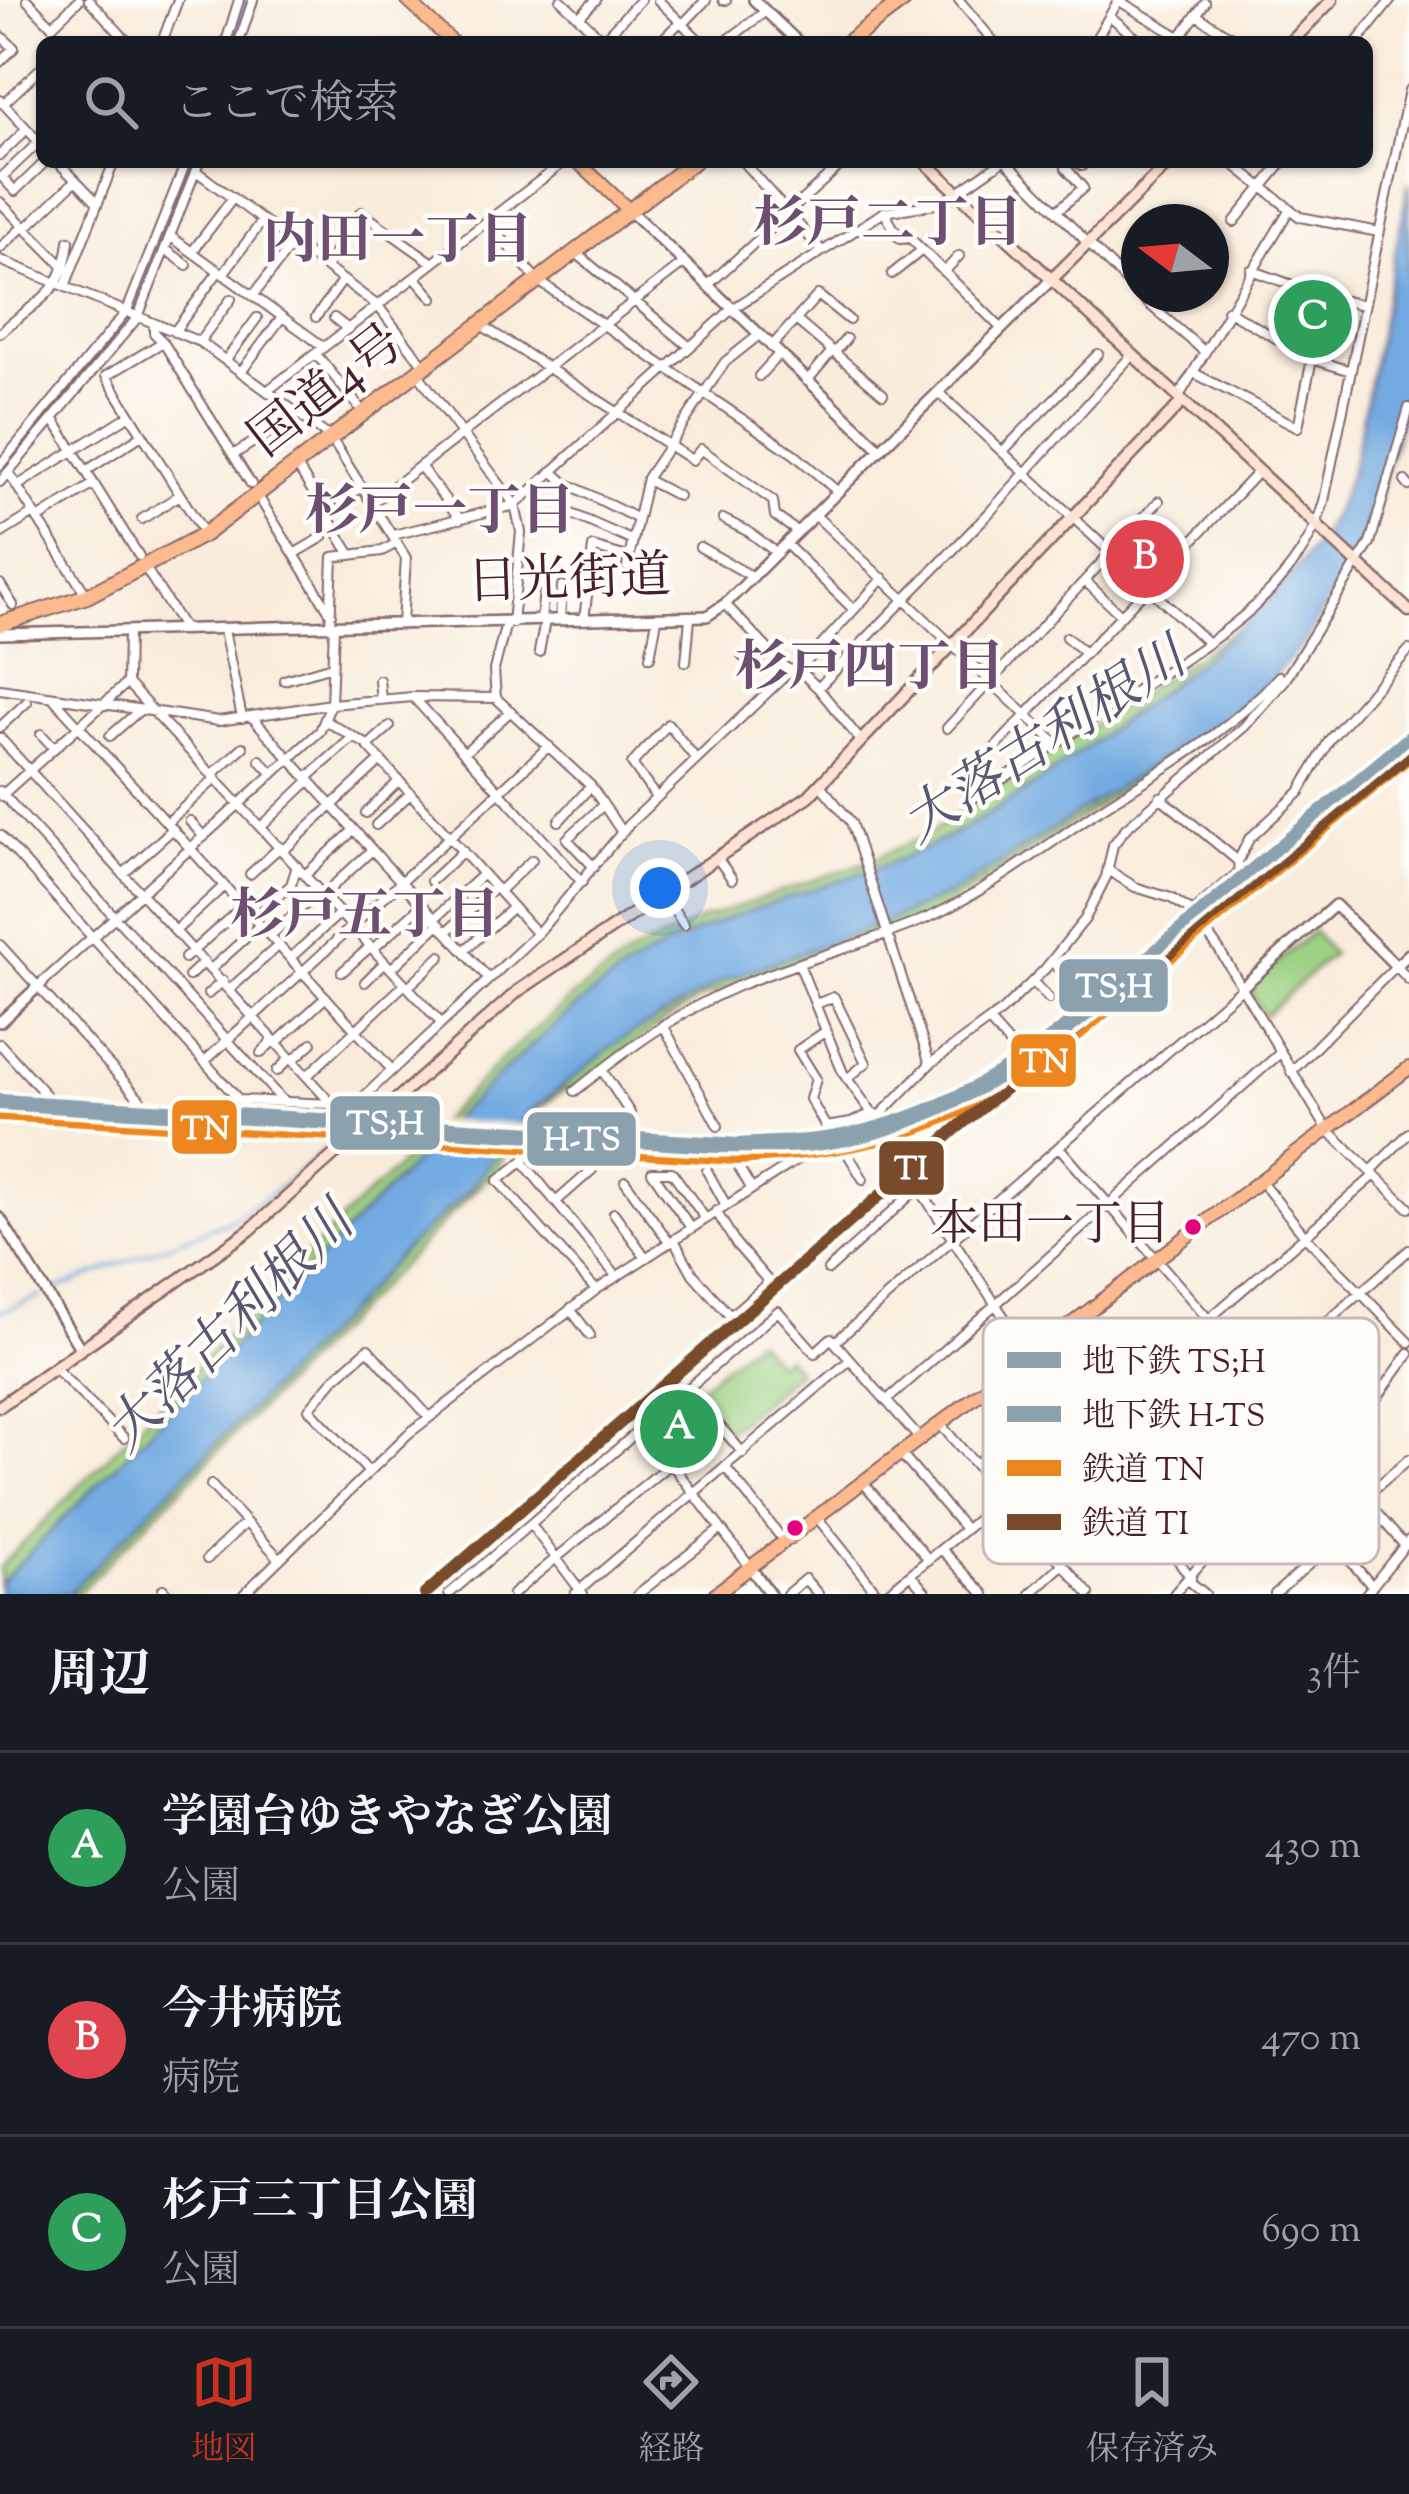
<!DOCTYPE html>
<html lang="ja">
<meta charset="utf-8">
<style>
body{margin:0;font-family:"Sorts Mill Goudy","Noto Serif JP",serif;background:#20242c;color:#f1f3f6}
.compass{position:absolute;left:1121px;top:204px;width:108px;height:108px;border-radius:50%;background:#171b24;box-shadow:0 3px 9px #0004;rotate:286deg}
.you{position:absolute;left:660px;top:888px;width:42px;height:42px;margin:-30px;border:9px solid #fff;border-radius:50%;background:#1a73e8;box-shadow:0 0 0 18px #1a73e833}
.badge{display:grid;place-items:center;width:78px;height:78px;border-radius:50%;background:#c8321e;color:#fff;font-size:39px;font-weight:700}
.pin{position:absolute;translate:-50% -50%;border:6px solid #fff;box-shadow:0 3px 12px #0006}
.list{margin:0;padding:0;list-style:none}
h2{display:flex;justify-content:space-between;align-items:center;height:156px;margin:0;padding:0 48px;font-size:51px}
h2 small{font-size:39px;font-weight:400;color:#9ea1a6}
.list li{display:grid;grid-template-columns:78px 1fr auto;gap:36px;align-items:center;box-sizing:border-box;height:192px;padding:0 48px;border-top:3px solid #363941}
.list b{display:block;font-size:45px;white-space:nowrap}
.list p{margin:0;font-size:39px;white-space:nowrap;color:#9ea1a6}
.list em{font-size:39px;font-style:normal;color:#9ea1a6}
.icon{flex:none;width:66px;height:66px;fill:none;stroke:currentColor;stroke-width:2;stroke-linecap:round;stroke-linejoin:round}
.map{position:relative;flex:none;width:1409px;height:1594px;overflow:hidden}
.search{position:absolute;background:#171b24;box-shadow:0 3px 9px #0004;left:36px;right:36px;top:36px;height:132px;display:flex;align-items:center;gap:30px;box-sizing:border-box;padding:0 42px;border-radius:18px;color:#9ea1a6;font-size:45px}
.sheet{height:732px;background:#171b24}
nav{display:flex;justify-content:space-around;align-items:center;box-sizing:border-box;height:168px;border-top:3px solid #363941;background:#171b24;font-size:33px;color:#9ea1a6}
nav a{display:grid;justify-items:center;gap:6px}
nav .on{color:#c8321e}
.map>svg:first-child{display:block}
</style>
<div class="map">
<svg width="1409" height="1594" viewBox="0 0 1409 1594">
<rect width="100%" height="100%" fill="#fdfcf7"/>
<filter id="ink" filterUnits="userSpaceOnUse"><feTurbulence type="fractalNoise" baseFrequency=".00833" numOctaves="2"/><feDisplacementMap in="SourceGraphic" scale="24" xChannelSelector="R" yChannelSelector="G"/><feConvolveMatrix kernelMatrix="1 2 1 2 8 2 1 2 1" color-interpolation-filters="sRGB"/></filter>
<filter id="wash" filterUnits="userSpaceOnUse"><feTurbulence type="fractalNoise" baseFrequency=".004" numOctaves="4" result="noise"/><feDisplacementMap in="SourceGraphic" scale="48" xChannelSelector="R" yChannelSelector="G"/><feGaussianBlur stdDeviation="2.7" result="paint"/><feColorMatrix in="noise" values="0 0 0 0 0 0 0 0 0 0 0 0 0 0 0 0 0 1.4 0 .05"/><feComposite in="paint" operator="in"/></filter>
<g filter="url(#wash)">
<rect width="100%" height="100%" fill="#f9ecdc"/>
<path fill="#9cd283" stroke="#737857" stroke-width="3" d="M1305,293l33,9 -11,60 -45,-26z
M1235,630c-30,30 -66,55 -100,80 -72,55 -147,112 -231,147 -85,35 -175,52 -256,99 -70,40 -137,109 -196,164l-12,16 -440,447v-16l347,-353 78,-72 -3,-5h9l15,-16 -4,-1 58,-59 74,-66 61,-43 65,-32 169,-59 58,-26z
M1265,686l-28,28 -272,180 -37,21 -224,82 -41,25 -94,69 -4,-2 -38,29 -24,27 6,1 -18,33 -3,-2 -411,417h-9l282,-285 51,-56 68,-63 35,-51 43,-43 74,-56 52,-32 52,-28 72,-29z
M1313,931l19,23 -68,62 -15,-30z
M756,1339l21,24 9,-6 12,14 -70,61 -11,-12 -47,35 -18,-23 11,-14 7,7 28,-24 -6,-7z"/>
<path fill="#72aae1" stroke="#5e6486" stroke-width="3" d="M1409,183v209l-40,140 -65,111 -39,43 -31,26 -280,181 -75,32 -154,55 -104,60 -95,75 -56,75 -69,63 -51,56 -282,285h-68v-11l440,-447 11,-16c61,-56 124,-121 196,-163 80,-48 170,-65 255,-99 81,-32 154,-88 223,-140 74,-56 155,-114 203,-194 13,-22 20,-44 27,-68z"/>
<path fill="#f9ecdc" d="M444,1120l79,4 -4,6 -37,-2 35,3 -4,5 -77,-4z"/>
<g fill="none" stroke-linecap="round" stroke-linejoin="round">
<path stroke="#72aae1" stroke-width="3" d="M54,1290l177,-70 42,-27 76,-64
M0,1312l41,-16"/>
<path stroke="#72aae1" stroke-width="15" d="M232,42l14,-42
M0,473l128,-151 64,-160"/>
</g>
</g>
<g filter="url(#ink)">
<g fill="none" stroke-linecap="round" stroke-linejoin="round">
<defs>
<path id="minor" d="M27,0l25,26 27,-26
M89,0l39,42
M561,0l44,42
M658,0l43,42
M723,0h3
M959,0l35,42
M1121,2l59,35 -4,5
M1196,15l43,27
M579,17l17,-17
M1111,17l30,25
M683,24l23,-24
M0,35l14,13 -14,14
M1180,37l25,-34
M162,42l16,-42
M226,42l13,-42
M239,42l14,-42
M601,42l39,-42
M660,42l20,-20
M725,42l41,-31
M1094,42l25,-42
M1357,42l34,-42
M0,100l40,43
M3,104l39,-37
M39,142l-37,35 13,14 30,-29
M0,155l27,-26
M58,162l40,41
M743,162l79,89
M1007,162l143,143 55,47
M1077,162l5,4 3,-4
M1231,162l69,55 79,15
M196,171l182,135 47,61
M0,202l66,67
M1057,211l26,-23 -17,-20 5,-6
M884,212l16,27 10,-1 92,91
M488,222l49,58 257,174 44,38
M1234,222l49,-60
M26,228l49,-47
M170,236l154,111
M0,248l24,-22
M165,249l22,16
M192,252l41,-54
M576,253l114,94
M0,260l200,82 131,96 75,120 -4,66
M326,267l35,-55 72,51
M1251,270l74,27 39,8
M944,272l15,-16
M223,274l40,-54
M892,274l30,-24
M415,277l18,21
M65,286l49,-124
M707,286l137,-124
M253,296l40,-53
M1227,310l85,49 39,12
M316,317l27,-37
M334,318l14,11
M797,321l86,73
M154,324v9l9,9 88,142
M481,325l211,135 9,-11 72,52 2,15 23,16
M174,332l45,-61
M0,333c38,-35 63,-37 69,-92
M200,341l31,-42
M163,342l-57,34 98,157
M771,347l47,-52 31,25
M834,353l12,-14
M316,354l48,59
M226,360l31,-42
M241,372l41,-55
M1194,373l104,54 14,-68
M418,374l97,131 217,-196 152,-97 58,-9 59,-41
M759,376l20,-22
M807,381l25,-30
M267,391l297,-229
M938,392l270,251
M1178,398l111,-188
M1003,451l95,-97
M233,455l65,-41
M0,465l127,-154 59,-149
M297,466l54,89
M420,466l40,53
M86,471l56,-36
M552,471l12,11 72,36
M8,472l79,124
M647,480l31,16
M1405,481l4,5
M0,482l138,-165 61,-155
M94,484l45,72
M17,486l113,-71
M258,496l73,118
M340,501l22,-14
M372,503l312,-240
M572,514l59,26
M815,515l211,200 233,-244
M38,519l56,-35 -41,-66
M142,519l38,-24
M723,519l26,13 28,21
M0,534l34,-21
M393,535l122,-30 6,27 -9,91
M786,544l67,65
M700,547l53,30
M294,554l29,-17
M627,567l20,-89 78,-116 34,-27
M146,569l38,60
M1085,581l36,34
M0,584l13,21
M725,604l61,64 16,5 16,15 43,53
M541,620l4,-40
M560,620l2,-34
M584,620l9,-73 34,10
M330,627l3,-70 49,-6 15,-8
M224,630l18,88
M128,632l-1,51 314,340
M1066,637l19,16
M539,652l6,-31
M742,656l12,9 15,-15
M650,657l7,-38
M686,662l4,-44
M798,671l85,-93
M284,680l48,-14
M379,680l2,20
M818,688l170,-174 144,-159
M0,689l219,32 112,-17 82,-7 83,1 -2,-28 12,-47
M414,698l168,184
M496,698l95,88 30,45
M54,699l338,371
M251,716l238,263
M326,721l40,23 171,190 91,-109 162,-154
M0,727l27,-25
M947,728l212,-227
M41,734l13,14
M110,736l30,-26
M0,738l330,364
M1056,743l-30,-28 -65,69 11,15c49,-32 98,-64 146,-97 78,-51 180,-105 206,-201l85,-411
M368,746l22,-20
M464,753l47,-42
M260,760l13,14
M213,774l30,-27
M307,778l46,-41
M821,786l30,36 79,242
M0,791l282,309
M1,796l126,-113
M656,797l-24,-33 36,-40 28,35
M1160,797l78,64
M366,813l33,-32
M190,821l14,16
M559,821l31,-34
M168,822l48,-44
M376,825l34,-31
M261,827l48,-46
M0,835l239,265 116,5 182,-171
M283,851l98,-91
M718,859l14,20
M594,867l-27,-28 35,-33
M1108,870l27,17 36,11 21,14 28,39 107,178 82,79
M123,874l50,-45
M250,874l30,-27
M305,875l49,-45
M431,881l32,-30
M499,891l33,-31
M323,895l49,-45
M664,895l20,30
M1192,912l47,-40 -1,-11 11,-22 51,-47 30,-53 79,-89
M254,918l37,-33 6,-19
M434,919l49,-45
M175,931l49,-45
M447,932l48,-45
M270,936l50,-45
M0,945l140,154
M373,949l49,-44
M464,951l49,-44
M185,958l58,-52
M290,958l50,-45
M1052,961l26,27
M799,964l44,109 29,40
M211,969l49,-44
M391,969l48,-45
M342,972l29,-26
M189,976l15,-14
M43,982l277,-251 11,-27 3,-78
M365,982l20,-20
M1033,982l16,17
M408,987l33,-31
M230,989l49,-44
M208,994l15,-13
M816,1004l18,-7 32,66 -19,16
M989,1021l22,25
M663,1025l55,101
M826,1031l-28,19 18,29 -6,20 16,28 25,-4 21,-10 7,2
M276,1043l50,-46
M0,1044l46,51
M261,1053l13,-13
M293,1060l19,-17
M205,1061l344,-315
M602,1070l28,43
M277,1071l13,-13
M1291,1072l105,-106 13,14
M307,1076l98,-92
M575,1091c50,-40 102,-79 161,-104 64,-28 134,-43 198,-72 57,-27 110,-68 162,-103 63,-41 133,-79 183,-136
M886,1138l147,223 158,217
M843,1146l20,33
M1059,1147l346,399
M523,1162l94,115
M738,1166l13,22
M707,1171l19,34
M1371,1171l38,-38
M1260,1180l46,57 103,105
M625,1181l45,62
M558,1200l34,-30 -13,-15 -45,-3 -36,29 98,109
M614,1213l32,45
M691,1228l-39,-56h20l33,46
M674,1240l19,34 37,42 39,-34 -33,-38 -20,-33
M828,1270l89,-81
M570,1309l20,26
M835,1342l406,-354
M54,1367l70,71
M886,1401l393,-347
M940,1424l149,170
M645,1429l105,138
M1082,1429l293,-254
M900,1453l65,76
M976,1464l59,-50 -7,-13 22,-15
M726,1468l58,73
M369,1472l-60,-63 26,-31 33,-29 61,68
M1281,1480l91,106
M862,1481l67,79
M211,1485l69,74
M1013,1506l35,-32 17,18 40,-31
M816,1516l62,78
M532,1526l51,68
M942,1550l42,44
M1059,1558l350,-308
M207,1559l38,-36
M911,1575l16,19
M1188,1580l17,14
M163,1589l4,5
M244,1594l164,-160 188,-144 215,-139 75,-13 -6,-23 50,-51 72,-53 43,-42 40,-50 21,-42 7,-32 13,-17 118,-101 41,-47 85,-137 39,-135
M449,1594l329,-283 37,42 16,-15 88,100
M513,1594l205,-170 25,29
M575,1594l275,-234
M638,1594l83,-65
M787,1594l18,-15 13,15
M886,1594l119,-97
M1030,1594l33,-30
M1174,1594l77,-89 121,-100 37,-52
M1275,1594l42,-37 -9,-11 101,-87
M1366,1594l43,-54"/>
<path id="tertiary" d="M754,0l44,42
M630,211l250,238
M0,634l707,-18 18,-12 326,-324
M1241,988l94,-83 61,61 13,-12
M0,1022l43,-40
M0,1218l80,130
M750,1567l20,27"/>
<path id="secondary" d="M1291,42l41,-42
M925,162l484,449
M1051,280l119,-118
M0,1406l250,-176 268,-239 291,-195 373,-394"/>
<path id="primary" d="M407,0l45,42
M578,162l52,49
M715,1594l694,-526"/>
<path id="trunk" d="M848,42l56,-42
M0,624l87,-28 118,-62 488,-372"/>
</defs>
<use href="#minor" stroke="#876769" stroke-width="12"/>
<use href="#tertiary" stroke="#876769" stroke-width="14"/>
<use href="#secondary" stroke="#876769" stroke-width="15"/>
<use href="#primary" stroke="#876769" stroke-width="16"/>
<use href="#trunk" stroke="#876769" stroke-width="18"/>
<use href="#minor" stroke="#fff" stroke-width="8"/>
<use href="#tertiary" stroke="#fff" stroke-width="9"/>
<use href="#secondary" stroke="#fee3d2" stroke-width="10"/>
<use href="#primary" stroke="#fcba8e" stroke-width="12"/>
<use href="#trunk" stroke="#fcba8e" stroke-width="14"/>
<path stroke="#4a1f2b" stroke-width="3" d="M1369,790l40,-29
M1121,988l131,-111 64,-47"/>
<defs>
<path id="rail-1" d="M0,1115l738,44c139,-9 216,-30 329,-115l342,-287"/>
<path id="rail-2" d="M425,1594l532,-466 452,-373"/>
</defs>
<use href="#rail-1" stroke="#fdfcf7" stroke-width="21"/>
<use href="#rail-2" stroke="#fdfcf7" stroke-width="21"/>
<use href="#rail-1" stroke="#ed861f" stroke-width="12"/>
<use href="#rail-2" stroke="#7a4b2a" stroke-width="12"/>
<defs>
<path id="metro-1" d="M0,1100l739,44c31,-2 62,-2 93,-7 85,-14 157,-53 225,-104l352,-296"/>
<path id="metro-2" d="M0,1104l717,43c37,0 75,2 112,-4 112,-16 206,-86 292,-155"/>
</defs>
<use href="#metro-1" stroke="#fdfcf7" stroke-width="21"/>
<use href="#metro-2" stroke="#fdfcf7" stroke-width="21"/>
<use href="#metro-1" stroke="#8ba2ae" stroke-width="12"/>
<use href="#metro-2" stroke="#8ba2ae" stroke-width="12"/>
</g>
</g>
<g fill="#e5007d" stroke="#fdfcf7" stroke-width="4.5">
<circle cx="1193" cy="1227" r="10"/>
<circle cx="795" cy="1528" r="10"/>
</g>
<g text-anchor="middle" dominant-baseline="central" stroke-width="9" stroke-linejoin="round" paint-order="stroke">
<g font-size="48" fill="#4a1f2b" stroke="#fdfcf7" text-anchor="end">
<text x="1170" y="1227">本田一丁目</text>
</g>
<g font-size="51" fill="#4a1f2b" stroke="#fdfcf7">
<text transform="translate(328 393) rotate(-38)">国道4号</text>
<text transform="translate(569 582) rotate(-2)">日光街道</text>
</g>
<g font-size="54" font-weight="bold" fill="#6f4f71" stroke="#fdfcf7">
<text x="888" y="227">杉戸二丁目</text>
<text x="398" y="244">内田一丁目</text>
<text x="440" y="515">杉戸一丁目</text>
<text x="870" y="671">杉戸四丁目</text>
<text x="365" y="919">杉戸五丁目</text>
</g>
<g font-size="54" font-style="italic" fill="#5a5774" stroke="#fdfcf7">
<text transform="translate(1046 744) rotate(-33)">大落古利根川</text>
<text transform="translate(232 1330) rotate(-45)">大落古利根川</text>
</g>
</g>
<rect x="983" y="1318" width="396" height="246" rx="18" fill="#fdfcf7" stroke="#c7baba" stroke-width="3"/>
<rect x="1007" y="1352" width="54" height="16" fill="#8ba2ae"/>
<rect x="1007" y="1406" width="54" height="16" fill="#8ba2ae"/>
<rect x="1007" y="1460" width="54" height="16" fill="#ed861f"/>
<rect x="1007" y="1514" width="54" height="16" fill="#7a4b2a"/>
<g font-size="33" fill="#4a1f2b">
<text x="1082" y="1372">地下鉄 TS;H</text>
<text x="1082" y="1426">地下鉄 H-TS</text>
<text x="1082" y="1480">鉄道 TN</text>
<text x="1082" y="1534">鉄道 TI</text>
</g>
<g stroke="#fdfcf7" stroke-width="4.5">
<rect x="1057" y="957" width="113" height="57" rx="12" fill="#8ba2ae"/>
<rect x="1009" y="1032" width="69" height="57" rx="12" fill="#ed861f"/>
<rect x="328" y="1094" width="114" height="58" rx="12" fill="#8ba2ae"/>
<rect x="170" y="1098" width="69" height="58" rx="12" fill="#ed861f"/>
<rect x="525" y="1110" width="113" height="58" rx="12" fill="#8ba2ae"/>
<rect x="877" y="1139" width="69" height="58" rx="12" fill="#7a4b2a"/>
</g>
<g font-size="33" text-anchor="middle" font-weight="bold" fill="#fff">
<text x="1114" y="997">TS;H</text>
<text x="1044" y="1072">TN</text>
<text x="385" y="1134">TS;H</text>
<text x="205" y="1139">TN</text>
<text x="582" y="1150">H-TS</text>
<text x="911" y="1179">TI</text>
</g>
</svg>
<svg class="compass" viewBox="-18 -18 36 36"><path d="M0-13l5 13h-10z" fill="#e53935"/><path d="M0 13l5-13h-10z" fill="#9ea1a6"/></svg>
<div class="you"></div>
<div class="pin badge" style="left:679px;top:1429px;background:#2e9e5b">A</div>
<div class="pin badge" style="left:1145px;top:559px;background:#e0444e">B</div>
<div class="pin badge" style="left:1313px;top:319px;background:#2e9e5b">C</div>
<div class="search"><svg class="icon" aria-label="search" viewBox="0 0 24 24"><circle cx="10" cy="10" r="6"/><path d="M15 15l6 6"/></svg>ここで検索</div>
</div>
<section class="sheet">
<h2>周辺<small>3件</small></h2>
<ul class="list">
<li><span class="badge" style="background:#2e9e5b">A</span><div><b>学園台ゆきやなぎ公園</b><p>公園</p></div><em>430 m</em></li>
<li><span class="badge" style="background:#e0444e">B</span><div><b>今井病院</b><p>病院</p></div><em>470 m</em></li>
<li><span class="badge" style="background:#2e9e5b">C</span><div><b>杉戸三丁目公園</b><p>公園</p></div><em>690 m</em></li>
</ul>
</section>
<nav>
<a class="on"><svg class="icon" aria-label="map" viewBox="0 0 24 24"><path d="M3 6l6-2 6 2 6-2v14l-6 2-6-2-6 2zM9 4v14M15 6v14"/></svg>地図</a>
<a><svg class="icon" aria-label="directions" viewBox="0 0 24 24"><path d="M12 3l9 9-9 9-9-9zM9 14v-3h6M13 9l2 2-2 2"/></svg>経路</a>
<a><svg class="icon" aria-label="saved" viewBox="0 0 24 24"><path d="M7 4h10v16l-5-4-5 4z"/></svg>保存済み</a>
</nav>
